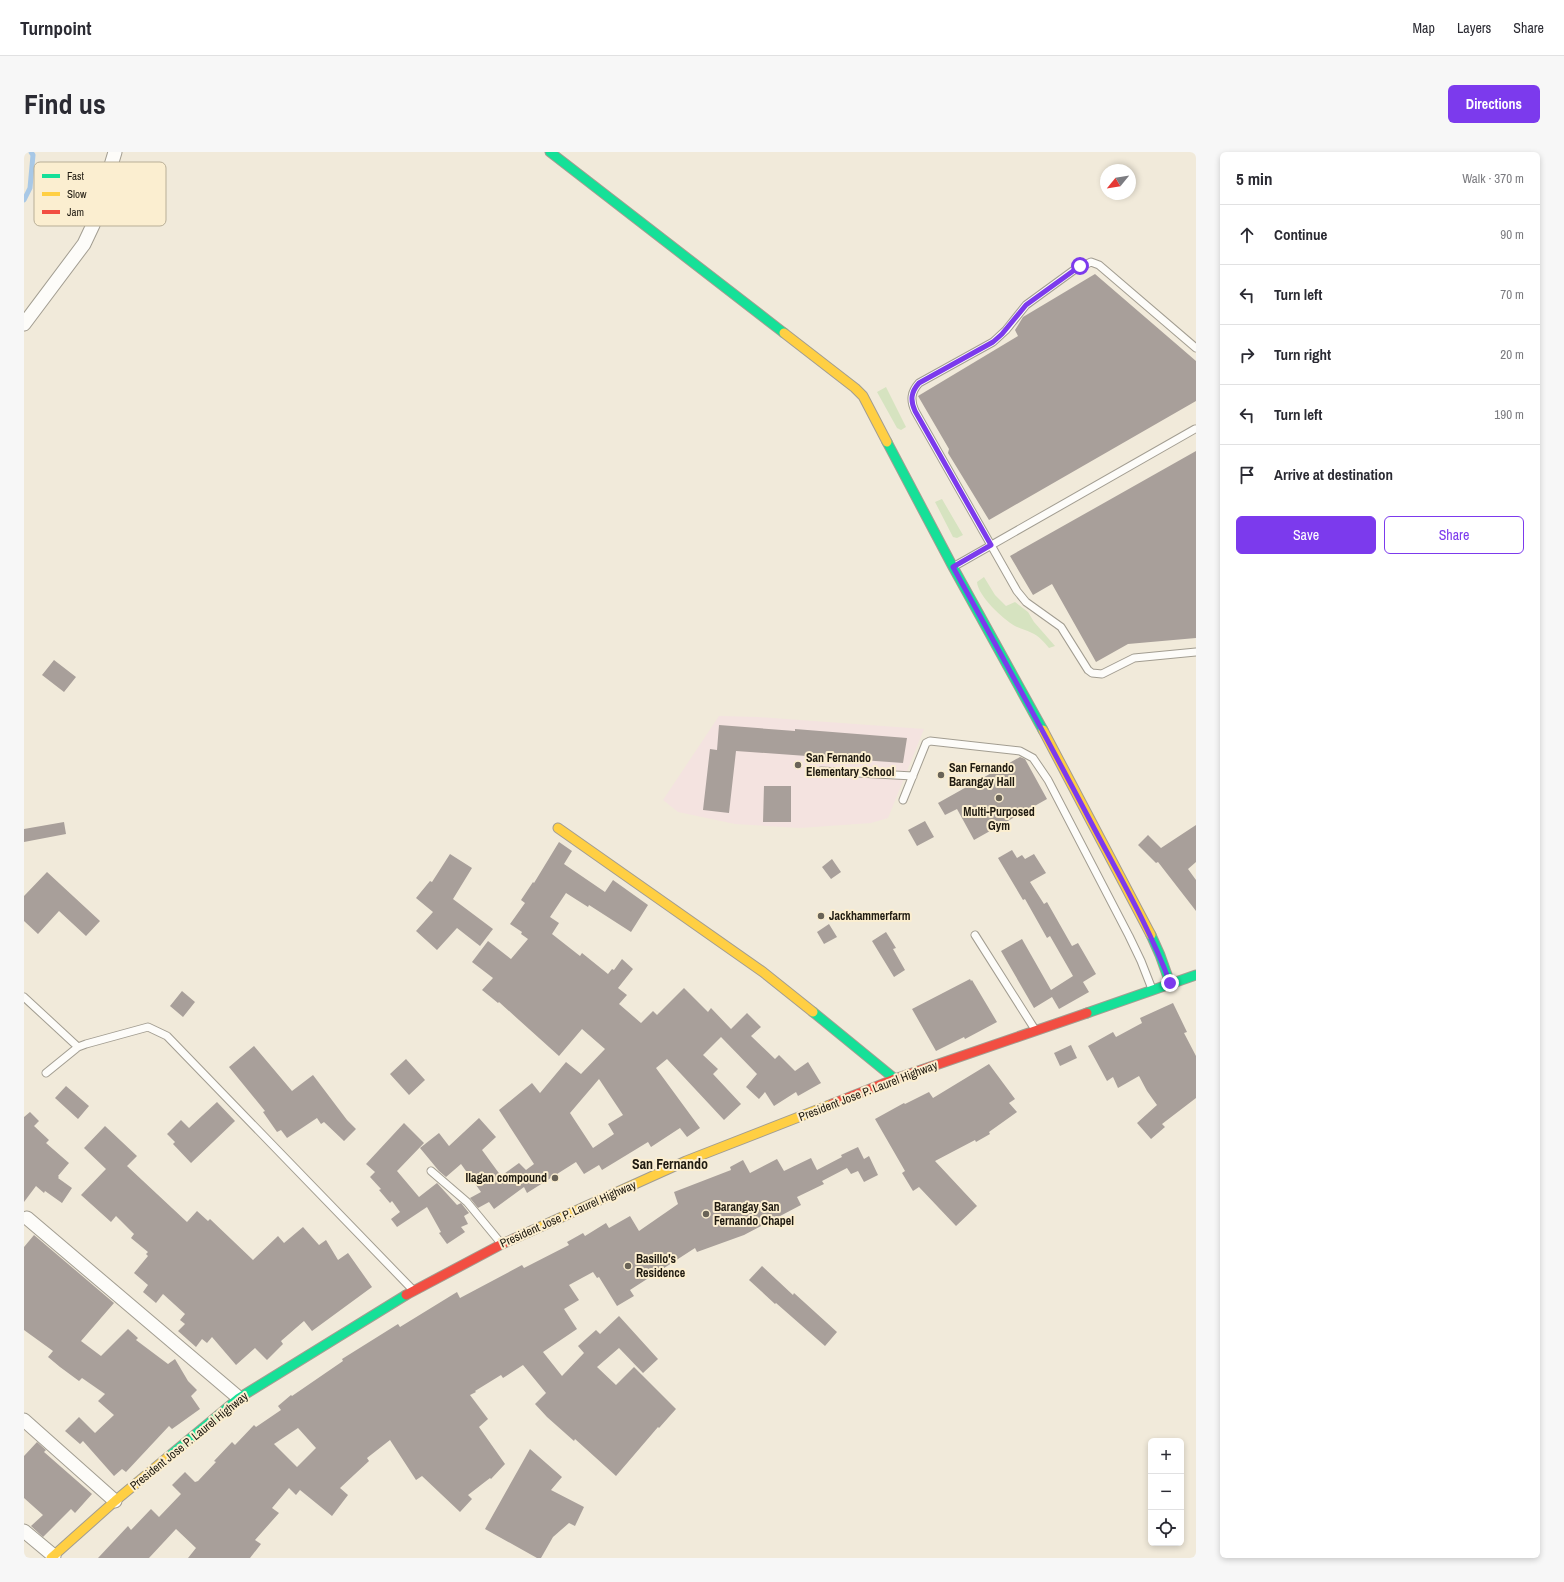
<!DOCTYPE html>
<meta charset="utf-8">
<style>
body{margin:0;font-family:"Archivo Narrow",sans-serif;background:#f7f7f7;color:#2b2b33}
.controls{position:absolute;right:12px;bottom:12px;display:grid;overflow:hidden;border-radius:6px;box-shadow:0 2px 6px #0003}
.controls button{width:36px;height:36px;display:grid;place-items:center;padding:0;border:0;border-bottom:1px solid #e1e1e2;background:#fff;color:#2b2b33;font:20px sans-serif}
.compass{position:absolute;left:1076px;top:12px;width:36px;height:36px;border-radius:50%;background:#fff;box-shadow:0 2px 6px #0003;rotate:240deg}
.stop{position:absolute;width:12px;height:12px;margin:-9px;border:3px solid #7c3aed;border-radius:50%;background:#fff}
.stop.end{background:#7c3aed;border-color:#fff;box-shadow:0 1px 4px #0008}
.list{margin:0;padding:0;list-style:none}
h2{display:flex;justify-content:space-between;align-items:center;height:52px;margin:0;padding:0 16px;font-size:17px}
h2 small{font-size:13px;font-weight:400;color:#7c7c81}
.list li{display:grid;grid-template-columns:26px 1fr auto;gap:12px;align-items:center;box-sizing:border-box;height:60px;padding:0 16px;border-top:1px solid #e1e1e2}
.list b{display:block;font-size:15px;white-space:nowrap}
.list em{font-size:13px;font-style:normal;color:#7c7c81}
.actions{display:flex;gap:8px;padding:12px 16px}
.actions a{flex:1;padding:9px 0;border:1px solid #7c3aed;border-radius:6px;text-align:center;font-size:14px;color:#7c3aed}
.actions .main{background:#7c3aed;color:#fff}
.icon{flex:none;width:22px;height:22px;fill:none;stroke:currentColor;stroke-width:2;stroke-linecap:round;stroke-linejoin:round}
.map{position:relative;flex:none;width:1172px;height:1406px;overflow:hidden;border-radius:6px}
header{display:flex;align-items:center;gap:24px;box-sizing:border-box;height:56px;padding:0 20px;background:#fff;border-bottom:1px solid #e1e1e2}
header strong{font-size:19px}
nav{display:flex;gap:22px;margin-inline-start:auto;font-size:14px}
.intro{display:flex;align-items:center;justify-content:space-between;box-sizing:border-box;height:96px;padding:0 24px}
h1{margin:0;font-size:28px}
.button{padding:10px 18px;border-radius:6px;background:#7c3aed;color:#fff;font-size:14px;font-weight:700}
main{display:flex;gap:24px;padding:0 24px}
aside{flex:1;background:#fff;border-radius:6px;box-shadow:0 2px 6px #0003}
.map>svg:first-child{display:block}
</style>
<header>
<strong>Turnpoint</strong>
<nav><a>Map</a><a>Layers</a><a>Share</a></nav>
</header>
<div class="intro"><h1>Find us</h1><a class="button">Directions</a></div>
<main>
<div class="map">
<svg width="1172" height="1406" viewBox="0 0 1172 1406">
<rect width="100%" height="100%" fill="#f1eada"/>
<path fill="#f4e3e0" d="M695,564l38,1 167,12 -36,89 -17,5 -71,5 -65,-4 -57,-12 -15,-12z"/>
<path fill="#d6e3c0" d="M862,235l20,40 -5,3 -4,-2 -20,-36z
M918,347l21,36 -6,3 -4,-1 -18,-35z
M960,425l11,18 11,11 9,-4 13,10 6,10 21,24 -6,2c-5,-6 -10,-12 -17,-15 -5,-3 -11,-4 -17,-7 -12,-7 -37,-30 -38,-44z"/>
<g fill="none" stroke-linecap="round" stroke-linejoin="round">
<path stroke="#a8c8e6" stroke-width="5" d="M0,48l6,-12 3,-33 -2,-3"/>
</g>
<path fill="#a89f9a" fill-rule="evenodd" d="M1071,122l101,87v40l-207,119 -41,-67 1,-4 -31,-53 100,-60 -3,-6 8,-13z
M1172,299v187l-68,6 -32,18 -44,-78 -19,11 -23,-39z
M30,508l22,17 -12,15 -22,-17z
M695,573l76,6v-2l112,9 -4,25 -167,-12 -7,62 -26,-3 7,-61 7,1z
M996,605l5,2 22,40 -73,41 -17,-31 -12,6 -7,-12z
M740,634h27v36h-28z
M901,669l9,16 -17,9 -9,-16z
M40,670l2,12 -42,8v-13z
M1172,673v37l-8,7 8,11v31l-38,-49 -2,1 -18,-18 10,-10 13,13z
M535,690l13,9 -8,13 41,28 8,-12 35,25 -17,27 -42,-27 -1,2 -22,-14 -16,24 9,6 -7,11 28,22 2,-3 26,21 4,-5 2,1 8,-11 11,10 -15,19 9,7 -8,9 22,19 12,-12 4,4 27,-27 24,24 3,-4 20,21 16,-16 14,14 -10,9 24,23 4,-4 16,16 13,-9 13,21 -23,13 -2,-4 -22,14 -9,-14 -6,7 -13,-12 11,-13 -36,-37 -18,18 15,14 -5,5 28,30 -17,16 -57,-61 -11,9 44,60 -13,9 -7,-9 -29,19 -3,-5 -46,28 -3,-5 -15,9 -8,-12 -49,31 -3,-6 -30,22 -5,-7 -11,6 -8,-10 11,-6 -20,-28 -15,13 -7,-6 -19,-23 19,-15 10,13 30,-28 17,19 -14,13 19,26 18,-13 7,7 8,-6 -35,-54 33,-27 8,10 26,-31 15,12 24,-25 -23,-20 -23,27 -60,-54 -1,1 -16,-13 11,-12 -21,-16 16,-21 23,18 17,-20 -7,-5 1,-2 -12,-8 15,-21 -4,-3 12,-18 1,1zM575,927l24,36 -15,9 6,10 -21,14 -23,-35z
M988,698l5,8 5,-3 3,4 9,-5 12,19 -16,9 14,22 3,-2 25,44 6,-3 18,31 -13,8 6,10 -30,17 -7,-12 -18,11 -33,-57 21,-12 29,51 22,-14 -23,-40 -3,2 -22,-39 -2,1 -25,-42z
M426,702l22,14 -19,31 40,30 -13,17 -23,-18 -20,22 -21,-19 17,-19 -17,-14 14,-17 2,1z
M808,707l9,13 -10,7 -9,-12z
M23,720l53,49 -14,15 -27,-25 -21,23 -14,-13v-25z
M805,772l8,13 -13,7 -7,-12z
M862,780l10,16 -3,1 12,21 -11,7 -22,-36z
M946,827l1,2 1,-1 25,42 -32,17 -1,-2 -28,14 -24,-42z
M158,839l13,11 -12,15 -13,-11z
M1149,851l14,29 -3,1 12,23v42l-34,26 3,3 -14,12 -14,-16 20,-18 -10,-14 -8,-15 -21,12 -5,-11 -6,4 -19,-35 25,-14 3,5 26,-14 -2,-5z
M1047,893l6,13 -17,8 -6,-13z
M230,894l38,45 21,-16 34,45 9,9 -12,12 -20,-19 -3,2 -4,-6 -30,20 -6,-8 -4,2 -14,-20 2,-1 -36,-44z
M382,907l19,21 -16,15 -19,-21z
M965,912l26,35 -6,4 8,9 -28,20 1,2 -14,8 -1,-2 -40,21 42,45 -21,20 -37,-39 -6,4 -11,-18 3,-2 -30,-52 29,-16 1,1 24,-12 4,6z
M42,934l23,20 -11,13 -23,-21z
M193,950l18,19 -44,42 -18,-19 2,-2 -8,-8 14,-14 8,8z
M6,960l9,9 -5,5 15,14 -3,3 23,20 -11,13 1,1 -1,1 14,10 -10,15 -17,-12 -1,2 -8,-7 -12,16v-85z
M380,971l20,20 -27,28 22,26 18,-14 20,22 4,-2 8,10 -5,3 4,8 -7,3 4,5 -18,12 -8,-11 2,-1 -14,-25 -30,20 -6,-8 9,-7 -8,-11 -2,2 -11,-13 2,-1 -11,-12 5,-5 -9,-8z
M81,974l32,30 -10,10 60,56 10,-11 11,10 2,-2 43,41 25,-24 6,7 19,-16 16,18 7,-5 12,20 10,-7 24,34 -60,44 -8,-10 -23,20 2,3 -16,16 -12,-12 -19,17 -24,-28 -5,6 -5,-4 -6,8 -18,-16 7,-7 -5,-4 5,-6 -22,-20 -7,9 -13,-11 5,-7 -14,-12 14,-17 -2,-2 2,-2 -17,-14 3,-4 -18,-18 -5,6 -30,-27 25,-26 -22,-21z
M834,995l6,12 5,-3 9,19 -14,7 -6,-11 -7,3 -4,-6 -25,13 2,3 -27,13 4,8 -57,30 -47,17 -2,-4 -65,42 4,6 -17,10 -18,-29 -2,1 -4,-6 -24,13 10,15 -15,9 13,20 -34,23 19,24 22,-23 -6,-7 18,-16 4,4 19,-18 39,43 -15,14 -24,-25 -22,19 19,18 18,-18 42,42 -17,19 -1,-1 -42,49 -41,-37 -1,2 -27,-24 -12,-13 11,-11 -23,-28 -20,13 -2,-3 -26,16 1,1 -6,3 18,24 -9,8 26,37 -14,15 -1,-1 -22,17 4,4 -12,13 -38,-36 -6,4 -26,-40 -23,18 2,3 -29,27 8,7 -16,21 -32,-26 -4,5 -7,-7 -17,20 7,5 -24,27 6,4 -11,14h-62l8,-10 -20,-19 -27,29h-51l30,-32 3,4 20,-21 8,8 22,-23 -9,-9 13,-13 10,10 3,-1 18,-19 -2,-1 18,-19 3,3 19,-20 2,2 25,-17 -3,-4 13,-11 1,1 51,-35 -1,-2 56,-35 2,3 57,-35 3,6 62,-33 2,3 45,-23 -2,-3 16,-9 2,3 21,-13 3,5 21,-12 9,15 39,-27 -4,-12 57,-22 -1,-3 13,-7 7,13 27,-14 7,12 27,-13 6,12 25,-13 -1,-2zM274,1276l18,20 -19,19 -23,-23z
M10,1083l80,68 -33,38 20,15 27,-27 10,9 -2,2 32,24 7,-5 13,22 9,9 -6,6 9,13 -28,20 -3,-3 -43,46 -4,-3 -8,7 -31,-35 -3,3 -15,-13 14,-14 16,16 19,-18 -16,-14 7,-7 -23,-16 -3,3 -19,-14 -12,-10 5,-6 -29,-21v-83z
M738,1114l31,29 1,-2 43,39 -12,14 -49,-43 -1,1 -26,-24z
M13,1290l9,8 -2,2 48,42 -17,19 -4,-4 -28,28 -12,-11 12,-11 -19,-17v-42z
M506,1297l32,28 -11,13 33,17 -9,19 -6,-3 -16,14 -12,21h-4l-52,-29z"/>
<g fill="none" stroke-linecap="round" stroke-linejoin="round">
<defs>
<path id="lane" d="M1172,196l-97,-83 -8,-3 -17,8 -48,35 -20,25 -13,12 -74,41c-8,9 -9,17 -4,28l102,180 9,11 35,25 27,43 4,3 10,1 32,-16 62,-6
M929,415l242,-138
M797,619l92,5
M879,648l23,-57 4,-2 90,10 13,7 15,22 81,156 12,25 11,28
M951,783l59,93
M0,845l54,50
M22,921l32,-26 8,-3 62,-17 19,9 244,252
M407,1019l36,31 33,40"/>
<path id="street" d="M0,172l60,-80 9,-19 22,-73
M3,1066l212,180
M0,1268l91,81
M0,1379l30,25"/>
<path id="fast" d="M526,0l234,181
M863,290l66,125 90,163
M1127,783l9,20 10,28
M789,860l82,67
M1063,861l109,-38
M144,1305l71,-59 167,-103"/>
<path id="slow" d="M760,181l71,55 8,8 24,46
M1019,578l108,205
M534,676l205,144 50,40
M507,1079l155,-70 146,-57
M27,1406l64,-57 53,-44"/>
<path id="jam" d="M808,952l63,-25 192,-66
M382,1143l96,-51 29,-13"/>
</defs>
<use href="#lane" stroke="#a29d91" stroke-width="9"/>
<use href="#street" stroke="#a29d91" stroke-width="15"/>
<use href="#fast" stroke="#a29d91" stroke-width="11"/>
<use href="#slow" stroke="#a29d91" stroke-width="11"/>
<use href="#jam" stroke="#a29d91" stroke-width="11"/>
<use href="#lane" stroke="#fdfcf9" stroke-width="7"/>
<use href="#street" stroke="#fdfcf9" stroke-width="13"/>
<use href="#fast" stroke="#16e098" stroke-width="9"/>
<use href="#slow" stroke="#ffcf43" stroke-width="9"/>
<use href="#jam" stroke="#f24e42" stroke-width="9"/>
</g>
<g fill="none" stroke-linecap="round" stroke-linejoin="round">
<path stroke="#7c3aed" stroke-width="5" d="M1056,114l-54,39 -24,29 -9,8 -74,41c-8,9 -9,17 -4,28l76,134 -38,22c48,87 95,173 141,261 27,51 56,101 76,155"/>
</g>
<g fill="#696357" stroke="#fbeed0" stroke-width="1.5">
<circle cx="774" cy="613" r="4"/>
<circle cx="917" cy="623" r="4"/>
<circle cx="975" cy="646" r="4"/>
<circle cx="797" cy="764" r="4"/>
<circle cx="531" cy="1026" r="4"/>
<circle cx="682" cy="1062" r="4"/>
<circle cx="604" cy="1114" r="4"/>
</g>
<g text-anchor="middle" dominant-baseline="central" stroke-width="4" stroke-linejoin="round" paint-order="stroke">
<g font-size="12" font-weight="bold" fill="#201b11" stroke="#fbeed0" text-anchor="start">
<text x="782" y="606">San Fernando<tspan x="782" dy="14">Elementary School</tspan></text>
<text x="925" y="616">San Fernando<tspan x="925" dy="14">Barangay Hall</tspan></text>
<text x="975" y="660" text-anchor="middle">Multi-Purposed<tspan x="975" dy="14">Gym</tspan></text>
<text x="805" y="764">Jackhammerfarm</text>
<text x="523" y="1026" text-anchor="end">Ilagan compound</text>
<text x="690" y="1055">Barangay San<tspan x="690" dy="14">Fernando Chapel</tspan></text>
<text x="612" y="1107">Basillo's<tspan x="612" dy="14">Residence</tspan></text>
</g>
<g font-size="12" fill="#201b11" stroke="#fbeed0">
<text transform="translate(844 939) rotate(-21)">President Jose P. Laurel Highway</text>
<text transform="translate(544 1062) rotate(-24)">President Jose P. Laurel Highway</text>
<text transform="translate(165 1289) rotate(-39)">President Jose P. Laurel Highway</text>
</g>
<g font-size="14" font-weight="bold" fill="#201b11" stroke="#fbeed0">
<text x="646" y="1012">San Fernando</text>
</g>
</g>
<rect x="10" y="10" width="132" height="64" rx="6" fill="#fbeed0" stroke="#b9af97" stroke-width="1"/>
<rect x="18" y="22" width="18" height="4" fill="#16e098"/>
<rect x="18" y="40" width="18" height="4" fill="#ffcf43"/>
<rect x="18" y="58" width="18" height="4" fill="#f24e42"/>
<g font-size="11" fill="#201b11">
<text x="43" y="28">Fast</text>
<text x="43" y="46">Slow</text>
<text x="43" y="64">Jam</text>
</g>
</svg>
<div class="controls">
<button>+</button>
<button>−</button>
<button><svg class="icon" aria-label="locate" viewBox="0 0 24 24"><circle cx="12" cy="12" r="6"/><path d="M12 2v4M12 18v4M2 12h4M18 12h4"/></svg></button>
</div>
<svg class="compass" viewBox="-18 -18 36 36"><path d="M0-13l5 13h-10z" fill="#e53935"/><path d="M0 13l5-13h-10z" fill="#7c7c81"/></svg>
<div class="stop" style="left:1056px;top:114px"></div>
<div class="stop end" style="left:1146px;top:831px"></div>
</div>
<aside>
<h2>5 min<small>Walk · 370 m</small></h2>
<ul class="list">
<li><svg class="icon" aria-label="ahead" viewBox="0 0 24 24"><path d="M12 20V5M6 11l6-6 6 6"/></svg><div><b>Continue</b></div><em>90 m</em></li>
<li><svg class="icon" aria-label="left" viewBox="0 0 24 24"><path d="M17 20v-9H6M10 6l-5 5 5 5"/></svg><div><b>Turn left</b></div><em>70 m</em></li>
<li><svg class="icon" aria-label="right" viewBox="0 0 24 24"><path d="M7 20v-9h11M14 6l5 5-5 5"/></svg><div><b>Turn right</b></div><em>20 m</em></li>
<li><svg class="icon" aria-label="left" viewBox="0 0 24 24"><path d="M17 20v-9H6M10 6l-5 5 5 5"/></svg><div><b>Turn left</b></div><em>190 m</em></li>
<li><svg class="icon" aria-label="arrive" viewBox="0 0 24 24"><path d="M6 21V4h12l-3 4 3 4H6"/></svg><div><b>Arrive at destination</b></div></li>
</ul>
<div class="actions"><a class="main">Save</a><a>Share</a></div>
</aside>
</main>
